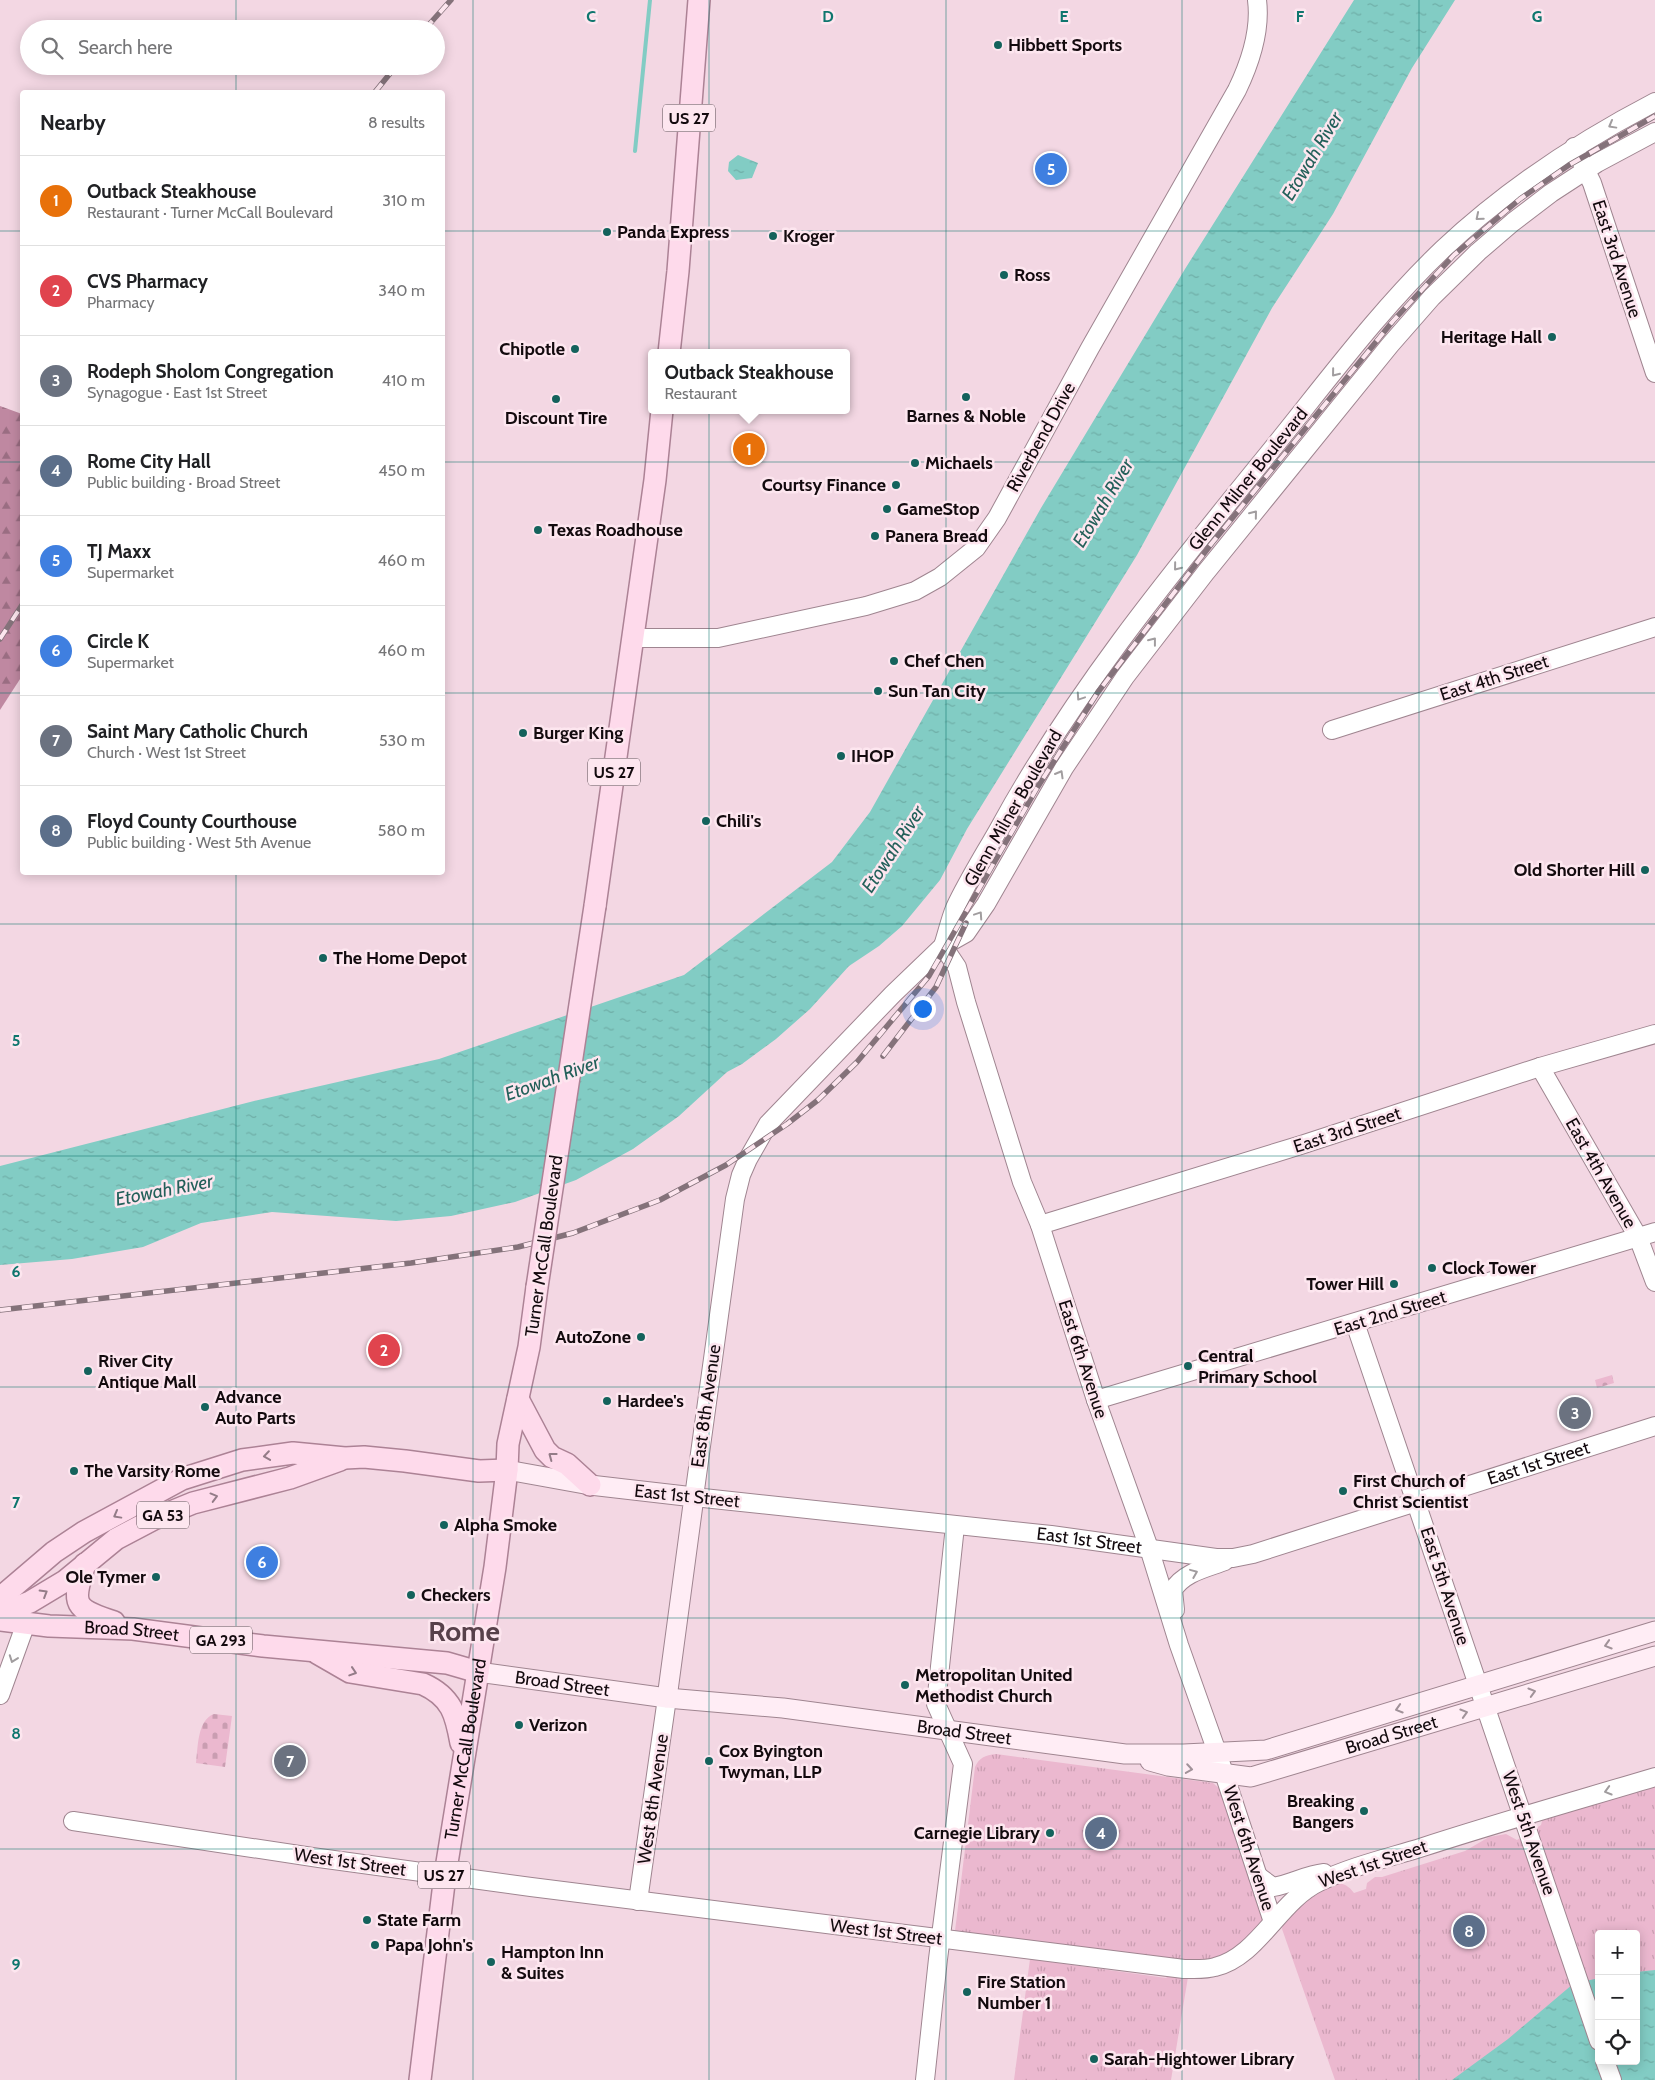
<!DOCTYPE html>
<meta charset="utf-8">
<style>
body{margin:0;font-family:Cabin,sans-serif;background:#f6f6f6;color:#202124}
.controls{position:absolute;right:15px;bottom:15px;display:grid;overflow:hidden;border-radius:5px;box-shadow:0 2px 12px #0003}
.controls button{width:45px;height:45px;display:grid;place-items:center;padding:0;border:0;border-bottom:1px solid #e0e0e0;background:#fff;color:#202124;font:25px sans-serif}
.you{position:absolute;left:922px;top:1008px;width:18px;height:18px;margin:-12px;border:4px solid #fff;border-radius:50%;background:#1a73e8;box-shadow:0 0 0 8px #1a73e833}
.badge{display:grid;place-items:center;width:32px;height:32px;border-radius:50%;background:#d93025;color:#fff;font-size:16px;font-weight:700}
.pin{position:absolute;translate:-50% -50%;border:2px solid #fff;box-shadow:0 1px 5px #0006}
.popup{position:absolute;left:648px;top:349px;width:202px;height:65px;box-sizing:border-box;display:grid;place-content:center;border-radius:5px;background:#fff;filter:drop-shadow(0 1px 4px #0005);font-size:16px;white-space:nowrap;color:#757577}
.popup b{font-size:19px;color:#202124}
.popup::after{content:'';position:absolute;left:50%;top:100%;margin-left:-10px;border:10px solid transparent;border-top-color:#fff}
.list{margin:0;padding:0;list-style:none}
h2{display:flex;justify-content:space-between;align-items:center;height:65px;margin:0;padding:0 20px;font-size:21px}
h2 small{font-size:16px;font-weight:400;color:#757577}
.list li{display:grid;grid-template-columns:32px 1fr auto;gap:15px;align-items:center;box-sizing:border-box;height:90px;padding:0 20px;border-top:1px solid #e0e0e0}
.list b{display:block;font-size:19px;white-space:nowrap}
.list p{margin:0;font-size:16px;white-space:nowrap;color:#757577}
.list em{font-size:16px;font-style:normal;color:#757577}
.icon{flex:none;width:28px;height:28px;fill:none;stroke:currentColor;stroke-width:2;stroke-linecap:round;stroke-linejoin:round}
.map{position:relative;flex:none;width:1655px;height:2080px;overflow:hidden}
.search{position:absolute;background:#fff;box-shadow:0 2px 12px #0003;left:20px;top:20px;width:425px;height:55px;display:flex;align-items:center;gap:12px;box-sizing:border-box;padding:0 18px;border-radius:28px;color:#757577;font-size:19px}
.panel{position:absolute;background:#fff;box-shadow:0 2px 12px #0003;left:20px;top:90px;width:425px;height:785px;border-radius:5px}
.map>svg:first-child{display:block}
</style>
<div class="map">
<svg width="1655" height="2080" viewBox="0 0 1655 2080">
<defs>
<pattern id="forest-firs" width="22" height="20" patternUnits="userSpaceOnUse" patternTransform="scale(1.25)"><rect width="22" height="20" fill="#bf88a1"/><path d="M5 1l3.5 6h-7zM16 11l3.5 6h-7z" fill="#9a6d82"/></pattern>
<pattern id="cemetery-stones" width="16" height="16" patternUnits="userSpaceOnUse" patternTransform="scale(1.25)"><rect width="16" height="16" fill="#ebb8cf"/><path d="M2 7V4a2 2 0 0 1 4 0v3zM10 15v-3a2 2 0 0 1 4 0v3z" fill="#c99db1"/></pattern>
<pattern id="park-tufts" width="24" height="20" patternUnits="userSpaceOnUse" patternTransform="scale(1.25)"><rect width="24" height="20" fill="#ebb8cf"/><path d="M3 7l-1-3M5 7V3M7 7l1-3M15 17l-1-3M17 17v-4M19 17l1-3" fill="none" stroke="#c99db1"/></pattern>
<pattern id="water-ripples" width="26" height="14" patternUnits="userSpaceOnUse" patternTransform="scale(1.25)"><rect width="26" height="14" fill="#82ccc4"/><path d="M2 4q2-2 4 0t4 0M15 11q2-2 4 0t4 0" fill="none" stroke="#6faea7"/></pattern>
</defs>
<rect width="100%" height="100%" fill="#f3d7e3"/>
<path fill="url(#forest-firs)" d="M0,406l22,8v262l-22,34z"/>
<path fill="url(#cemetery-stones)" d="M1612,1375l2,8 -17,5 -2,-8z
M214,1714l18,2 -7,51 -29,-4c2,-15 1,-43 18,-49z"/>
<path fill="url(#park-tufts)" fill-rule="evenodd" d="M996,1754l217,29 8,7 42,129c-14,30 -48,42 -79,44l-229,-32 20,-164c4,-9 10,-12 21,-13z
M1655,1783v272l-60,25h-260l-53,-151 1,-6c15,-16 51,-59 71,-30l12,-4 1,-6 8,-6h7l83,-26 24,-14 17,-3 11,6 24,-15 2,-8zM1599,1934h37v127h-37z
M1030,1959l136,19 2,-2 20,1 -17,103h-157z"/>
<path fill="url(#water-ripples)" d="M1354,0h101l-43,68 -79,146 -61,94 -135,247 -170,274 -27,51 -38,46 -23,20 -30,20 -39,43 -34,30 -34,25 -15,8 -48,44 -46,33 -57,31 -61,22 -64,14 -55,5 -124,-9 -71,11 -58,24 -71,12 -72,6v-99l254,-65 185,-42 245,-84 148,-113 38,-50 171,-304 144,-239z
M738,155l20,8 -6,15 -16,2 -8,-9 1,-9z
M1655,1970v110h-203l56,-41 65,-55 26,-6v83h37v-89z"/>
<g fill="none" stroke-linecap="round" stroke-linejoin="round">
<path stroke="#82ccc4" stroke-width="4" d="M635,151l15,-151"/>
<defs>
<g id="tertiary">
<path id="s1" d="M1655,132l-58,31 -46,30 -38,29 -35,30 -46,45 -42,48 -184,227 -81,105 -61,91 -78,136 -20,29 -23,13 -50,48 -125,130 -20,35 -7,16 -6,24 -41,298 357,38 165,23h17l20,-4 402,-128"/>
<path d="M1574,147l18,36 63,190"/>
<path d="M632,638h86l148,-32 49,-15 25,-14 36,-29 21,-30 93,-170 147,-258c13,-27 24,-59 20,-90"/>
<path d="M1332,730l323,-103"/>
<path d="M943,946c4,-12 7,-26 12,-38 13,-28 31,-56 46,-83 73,-133 168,-249 263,-366 58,-71 113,-147 179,-210 64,-60 135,-107 212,-147"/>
<path d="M943,946l14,21 9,35 56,180 18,43 56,175 53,148 30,97 38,107 56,170"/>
<path d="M1540,1067l98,170 17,45"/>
<path d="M1040,1225l261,-80 239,-78 115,-33"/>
<path d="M1355,1323l244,718"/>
<path d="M1096,1400l559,-168"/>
<path d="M1175,1610l-2,-20c11,-18 34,-22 52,-29"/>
<path d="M0,1695l26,-72"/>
<path d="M73,1821l246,37 212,29 653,82c10,0 21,1 31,-2 43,-10 64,-66 104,-85 33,-16 69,-24 104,-35 77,-25 155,-47 232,-70"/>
<path d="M1258,1876l15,11c18,-3 33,-12 51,-14"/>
<path d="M638,1901l29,-203"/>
<path d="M1605,2061l7,19"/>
<path d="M925,2080l13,-121 25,-195 -27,-60 19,-178"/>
</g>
<g id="secondary">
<path d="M507,1470l83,15 104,12 -27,201"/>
<path id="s2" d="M478,1672l189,26 116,10 342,46h59l82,-4 389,-119"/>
<path id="s3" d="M1150,1761l18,5 83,11 404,-121"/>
</g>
<g id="primary">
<path d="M669,353l9,-82 21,-271"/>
<path d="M595,906l60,-426 7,-70"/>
<path d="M518,1399l27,51 7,7 15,7 23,21"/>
<path d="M85,1564c-14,41 -11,45 29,58"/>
<path d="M0,1598l54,-46 30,-20 98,-53 60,-19 51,-7 52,5 19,-1 41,4 74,10 28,-1"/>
<path d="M0,1614l30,-12 35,-21 51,-42 38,-20 39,-16 97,-25 50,-18"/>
<path id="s4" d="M0,1620l49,6 84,3 130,17 184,17 31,9"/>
<path d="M317,1653l33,19 73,12c29,13 33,31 38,59"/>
<path id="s5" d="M420,2080l25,-205 50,-308 12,-97 1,-26 21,-97 8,-60"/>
</g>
</defs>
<use href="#tertiary" stroke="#9f8590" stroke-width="20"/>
<use href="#secondary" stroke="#9f8590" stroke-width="21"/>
<use href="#primary" stroke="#ac8295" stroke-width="24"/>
<use href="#tertiary" stroke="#fff" stroke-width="18"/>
<use href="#secondary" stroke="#ffedf5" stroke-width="19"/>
<use href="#primary" stroke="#fedaeb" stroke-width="21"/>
<defs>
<path id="rail" d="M425,29l26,-29
M375,92l21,-26
M0,639l22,-34
M883,1056l53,-69 30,-64
M0,1310l411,-47 107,-16 55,-14 87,-33 66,-35 61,-41 31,-24 39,-38 72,-86 108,-188 61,-96 114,-149 181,-222 61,-66 66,-56 49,-34 86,-49"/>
</defs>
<use href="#rail" stroke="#84727a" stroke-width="5.5"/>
<use href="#rail" stroke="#fde6ef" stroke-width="4" stroke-dasharray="11" stroke-linecap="butt"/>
<defs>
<path id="primary-bridge" d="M537,1287l58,-381"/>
</defs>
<use href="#primary-bridge" stroke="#ac8295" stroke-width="24" stroke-linecap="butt"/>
<use href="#primary-bridge" stroke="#fedaeb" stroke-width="21"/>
</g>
<defs><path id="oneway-chevron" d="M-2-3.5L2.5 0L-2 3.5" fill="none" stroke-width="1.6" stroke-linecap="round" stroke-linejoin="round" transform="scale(1.25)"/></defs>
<g stroke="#a19d9f">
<use href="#oneway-chevron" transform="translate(1612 125) rotate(151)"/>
<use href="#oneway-chevron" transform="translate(1479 217) rotate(140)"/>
<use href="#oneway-chevron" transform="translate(1335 373) rotate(129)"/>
<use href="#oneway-chevron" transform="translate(1254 514) rotate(-51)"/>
<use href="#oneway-chevron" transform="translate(1177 567) rotate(129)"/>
<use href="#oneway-chevron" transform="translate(1153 641) rotate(-52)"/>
<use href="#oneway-chevron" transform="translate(1080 697) rotate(124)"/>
<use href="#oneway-chevron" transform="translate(1060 774) rotate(-60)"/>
<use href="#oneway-chevron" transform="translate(979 915) rotate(-56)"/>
<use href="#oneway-chevron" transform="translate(1194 1573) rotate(-22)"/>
<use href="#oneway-chevron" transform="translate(13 1659) rotate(110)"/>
<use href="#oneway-chevron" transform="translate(1608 1791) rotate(164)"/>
</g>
<g stroke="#947c88">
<use href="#oneway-chevron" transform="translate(267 1456) rotate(172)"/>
<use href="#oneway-chevron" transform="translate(552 1456) rotate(-143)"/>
<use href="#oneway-chevron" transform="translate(214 1497) rotate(-15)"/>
<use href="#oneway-chevron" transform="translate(117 1515) rotate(151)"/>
<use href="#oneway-chevron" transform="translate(44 1593) rotate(-31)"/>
<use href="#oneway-chevron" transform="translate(353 1672) rotate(18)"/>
</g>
<g stroke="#a19299">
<use href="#oneway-chevron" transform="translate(1608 1645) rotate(163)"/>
<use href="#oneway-chevron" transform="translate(1532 1692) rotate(-16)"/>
<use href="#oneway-chevron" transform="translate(1399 1709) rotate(163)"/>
<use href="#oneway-chevron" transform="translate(1464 1713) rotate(-17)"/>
<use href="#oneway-chevron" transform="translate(1189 1769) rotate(9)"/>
</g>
<path fill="none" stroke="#0f766e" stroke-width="1" stroke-opacity="0.55" d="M236,0v29M473,0v2080M709,0v2080M946,0v2080M1182,0v2080M1419,0v2080M236,66v26M0,231h22M442,231h1213M0,462h22M442,462h1213M0,693h22M442,693h1213M236,872v1208M0,924h1655M0,1156h1655M0,1387h1655M0,1618h1655M0,1849h1655"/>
<g fill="#14625c" stroke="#fde6ef" stroke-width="2">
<circle cx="998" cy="45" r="5"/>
<circle cx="607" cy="232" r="5"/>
<circle cx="773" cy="236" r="5"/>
<circle cx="1004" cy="275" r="5"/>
<circle cx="1552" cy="337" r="5"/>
<circle cx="575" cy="349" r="5"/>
<circle cx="966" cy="397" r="5"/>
<circle cx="556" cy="399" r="5"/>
<circle cx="915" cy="463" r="5"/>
<circle cx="896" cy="485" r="5"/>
<circle cx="887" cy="509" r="5"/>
<circle cx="538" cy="530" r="5"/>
<circle cx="875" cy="536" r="5"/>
<circle cx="894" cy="661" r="5"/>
<circle cx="878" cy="691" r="5"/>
<circle cx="523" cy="733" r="5"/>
<circle cx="841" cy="756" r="5"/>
<circle cx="706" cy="821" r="5"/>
<circle cx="1645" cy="870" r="5"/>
<circle cx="323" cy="958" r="5"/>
<circle cx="1432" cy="1268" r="5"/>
<circle cx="1394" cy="1284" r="5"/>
<circle cx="641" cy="1337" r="5"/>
<circle cx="1188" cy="1366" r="5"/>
<circle cx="88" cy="1371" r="5"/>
<circle cx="607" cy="1401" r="5"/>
<circle cx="205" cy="1407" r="5"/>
<circle cx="74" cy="1471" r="5"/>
<circle cx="1343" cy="1491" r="5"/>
<circle cx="444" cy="1525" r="5"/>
<circle cx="156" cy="1577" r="5"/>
<circle cx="411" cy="1595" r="5"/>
<circle cx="905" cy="1685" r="5"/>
<circle cx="519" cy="1725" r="5"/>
<circle cx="709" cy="1761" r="5"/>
<circle cx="1364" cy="1811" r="5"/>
<circle cx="1050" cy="1833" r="5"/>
<circle cx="367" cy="1920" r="5"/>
<circle cx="375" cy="1945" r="5"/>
<circle cx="491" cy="1962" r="5"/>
<circle cx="967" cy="1992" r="5"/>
<circle cx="1094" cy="2059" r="5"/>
</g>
<g text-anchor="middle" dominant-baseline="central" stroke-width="5" stroke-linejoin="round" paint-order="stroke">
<g fill="#fde6ef" stroke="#594c52" stroke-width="1">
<rect x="663" y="104.5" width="52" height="27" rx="4"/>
<rect x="588" y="758.5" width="52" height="27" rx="4"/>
<rect x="137" y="1501.5" width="52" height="27" rx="4"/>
<rect x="190" y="1626.5" width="62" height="27" rx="4"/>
<rect x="418" y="1861.5" width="52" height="27" rx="4"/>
</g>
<g font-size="16" font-weight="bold" fill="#130a0e">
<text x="689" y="118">US 27</text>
<text x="614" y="772">US 27</text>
<text x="163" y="1515">GA 53</text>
<text x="221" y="1640">GA 293</text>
<text x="444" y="1875">US 27</text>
</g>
<g font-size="18" font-weight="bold" fill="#130a0e" stroke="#fde6ef" text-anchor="start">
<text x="1008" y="45">Hibbett Sports</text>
<text x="617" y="232">Panda Express</text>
<text x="783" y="236">Kroger</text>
<text x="1014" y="275">Ross</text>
<text x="1542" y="337" text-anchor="end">Heritage Hall</text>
<text x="565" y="349" text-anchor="end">Chipotle</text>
<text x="966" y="416" text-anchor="middle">Barnes &amp; Noble</text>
<text x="556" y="418" text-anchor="middle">Discount Tire</text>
<text x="925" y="463">Michaels</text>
<text x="886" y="485" text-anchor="end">Courtsy Finance</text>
<text x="897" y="509">GameStop</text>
<text x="548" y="530">Texas Roadhouse</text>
<text x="885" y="536">Panera Bread</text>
<text x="904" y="661">Chef Chen</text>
<text x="888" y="691">Sun Tan City</text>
<text x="533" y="733">Burger King</text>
<text x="851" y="756">IHOP</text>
<text x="716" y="821">Chili's</text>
<text x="1635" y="870" text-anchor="end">Old Shorter Hill</text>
<text x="333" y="958">The Home Depot</text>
<text x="1442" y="1268">Clock Tower</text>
<text x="1384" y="1284" text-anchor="end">Tower Hill</text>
<text x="631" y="1337" text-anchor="end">AutoZone</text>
<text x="1198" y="1356">Central<tspan x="1198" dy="21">Primary School</tspan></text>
<text x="98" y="1361">River City<tspan x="98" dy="21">Antique Mall</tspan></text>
<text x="215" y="1397">Advance<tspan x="215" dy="21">Auto Parts</tspan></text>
<text x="617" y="1401">Hardee's</text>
<text x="84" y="1471">The Varsity Rome</text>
<text x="1353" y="1481">First Church of<tspan x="1353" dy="21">Christ Scientist</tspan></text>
<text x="454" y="1525">Alpha Smoke</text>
<text x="146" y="1577" text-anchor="end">Ole Tymer</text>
<text x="421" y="1595">Checkers</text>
<text x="915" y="1675">Metropolitan United<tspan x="915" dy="21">Methodist Church</tspan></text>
<text x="529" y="1725">Verizon</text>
<text x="719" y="1751">Cox Byington<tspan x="719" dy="21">Twyman, LLP</tspan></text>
<text x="1354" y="1801" text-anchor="end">Breaking<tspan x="1354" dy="21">Bangers</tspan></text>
<text x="1040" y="1833" text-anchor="end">Carnegie Library</text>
<text x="377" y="1920">State Farm</text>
<text x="385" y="1945">Papa John's</text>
<text x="501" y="1952">Hampton Inn<tspan x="501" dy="21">&amp; Suites</tspan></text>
<text x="977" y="1982">Fire Station<tspan x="977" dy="21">Number 1</tspan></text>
<text x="1104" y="2059">Sarah-Hightower Library</text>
</g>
<g font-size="18" fill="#130a0e" stroke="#fde6ef">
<text transform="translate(1617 259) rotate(72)">East 3rd Avenue</text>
<text transform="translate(1041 437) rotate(-61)">Riverbend Drive</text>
<text transform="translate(1248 479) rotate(-51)">Glenn Milner Boulevard</text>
<text transform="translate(1494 678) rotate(-18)">East 4th Street</text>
<text transform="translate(1013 808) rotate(-60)">Glenn Milner Boulevard</text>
<text transform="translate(1347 1130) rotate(-18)">East 3rd Street</text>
<text transform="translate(1601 1173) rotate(60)">East 4th Avenue</text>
<text transform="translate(544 1246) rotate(-82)">Turner McCall Boulevard</text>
<text transform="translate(1390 1313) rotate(-17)">East 2nd Street</text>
<text transform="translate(1083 1359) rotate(72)">East 6th Avenue</text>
<text transform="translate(706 1406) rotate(-82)">East 8th Avenue</text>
<text stroke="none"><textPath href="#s1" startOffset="2591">East 1st Street</textPath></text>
<text transform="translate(687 1496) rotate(6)">East 1st Street</text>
<text stroke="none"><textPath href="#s1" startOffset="2126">East 1st Street</textPath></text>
<text transform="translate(1445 1586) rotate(72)">East 5th Avenue</text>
<text stroke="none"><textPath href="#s4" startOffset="132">Broad Street</textPath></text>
<text stroke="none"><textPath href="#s2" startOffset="85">Broad Street</textPath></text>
<text stroke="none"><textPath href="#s2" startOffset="490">Broad Street</textPath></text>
<text stroke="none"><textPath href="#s3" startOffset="249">Broad Street</textPath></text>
<text stroke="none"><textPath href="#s5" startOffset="334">Turner McCall Boulevard</textPath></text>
<text transform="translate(653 1799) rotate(-82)">West 8th Avenue</text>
<text transform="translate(1529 1833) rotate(71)">West 5th Avenue</text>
<text transform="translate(1249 1848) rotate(72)">West 6th Avenue</text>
<text transform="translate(350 1862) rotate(8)">West 1st Street</text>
<text transform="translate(1373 1864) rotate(-19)">West 1st Street</text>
<text transform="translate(886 1932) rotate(7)">West 1st Street</text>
</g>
<g font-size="19" font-style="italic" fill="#23605a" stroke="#fde6ef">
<text transform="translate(1312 156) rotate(-59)">Etowah River</text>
<text transform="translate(1103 503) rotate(-59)">Etowah River</text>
<text transform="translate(893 849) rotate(-57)">Etowah River</text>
<text transform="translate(552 1078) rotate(-20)">Etowah River</text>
<text transform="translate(164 1190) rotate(-11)">Etowah River</text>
</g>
<g font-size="28" font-weight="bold" fill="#57404a" stroke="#fde6ef">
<text x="464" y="1631">Rome</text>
</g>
</g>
<g font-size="16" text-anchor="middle" font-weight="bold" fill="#0f766e" stroke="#fde6ef" stroke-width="5" stroke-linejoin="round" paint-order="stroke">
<text x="591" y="22">C</text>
<text x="828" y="22">D</text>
<text x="1064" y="22">E</text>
<text x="1300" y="22">F</text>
<text x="1537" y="22">G</text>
<text x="16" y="1046">5</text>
<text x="16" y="1277">6</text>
<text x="16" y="1508">7</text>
<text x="16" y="1739">8</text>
<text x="16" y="1970">9</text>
</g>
</svg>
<div class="controls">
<button>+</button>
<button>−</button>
<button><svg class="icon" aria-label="locate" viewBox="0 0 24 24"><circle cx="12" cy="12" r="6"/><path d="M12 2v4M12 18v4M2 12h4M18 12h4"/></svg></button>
</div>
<div class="you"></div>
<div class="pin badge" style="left:749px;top:449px;background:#e8710a">1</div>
<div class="popup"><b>Outback Steakhouse</b>Restaurant</div>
<div class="pin badge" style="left:384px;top:1350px;background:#e0444e">2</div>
<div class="pin badge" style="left:1575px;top:1413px;background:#6b7280">3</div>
<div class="pin badge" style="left:1101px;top:1833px;background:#5c6f8a">4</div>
<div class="pin badge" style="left:1051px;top:169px;background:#3f7fe0">5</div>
<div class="pin badge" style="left:262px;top:1562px;background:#3f7fe0">6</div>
<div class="pin badge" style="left:290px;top:1761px;background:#6b7280">7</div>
<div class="pin badge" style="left:1469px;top:1931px;background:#5c6f8a">8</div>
<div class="search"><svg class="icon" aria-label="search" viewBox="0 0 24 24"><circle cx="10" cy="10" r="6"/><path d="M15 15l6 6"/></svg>Search here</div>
<section class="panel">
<h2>Nearby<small>8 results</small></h2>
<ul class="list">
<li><span class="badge" style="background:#e8710a">1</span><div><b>Outback Steakhouse</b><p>Restaurant · Turner McCall Boulevard</p></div><em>310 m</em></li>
<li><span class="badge" style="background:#e0444e">2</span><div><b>CVS Pharmacy</b><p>Pharmacy</p></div><em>340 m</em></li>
<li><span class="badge" style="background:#6b7280">3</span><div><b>Rodeph Sholom Congregation</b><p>Synagogue · East 1st Street</p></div><em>410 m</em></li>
<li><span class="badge" style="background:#5c6f8a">4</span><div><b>Rome City Hall</b><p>Public building · Broad Street</p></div><em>450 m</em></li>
<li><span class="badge" style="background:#3f7fe0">5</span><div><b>TJ Maxx</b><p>Supermarket</p></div><em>460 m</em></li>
<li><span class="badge" style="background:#3f7fe0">6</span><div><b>Circle K</b><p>Supermarket</p></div><em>460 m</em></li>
<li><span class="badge" style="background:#6b7280">7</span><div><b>Saint Mary Catholic Church</b><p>Church · West 1st Street</p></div><em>530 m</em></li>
<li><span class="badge" style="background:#5c6f8a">8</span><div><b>Floyd County Courthouse</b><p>Public building · West 5th Avenue</p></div><em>580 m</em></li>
</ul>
</section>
</div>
